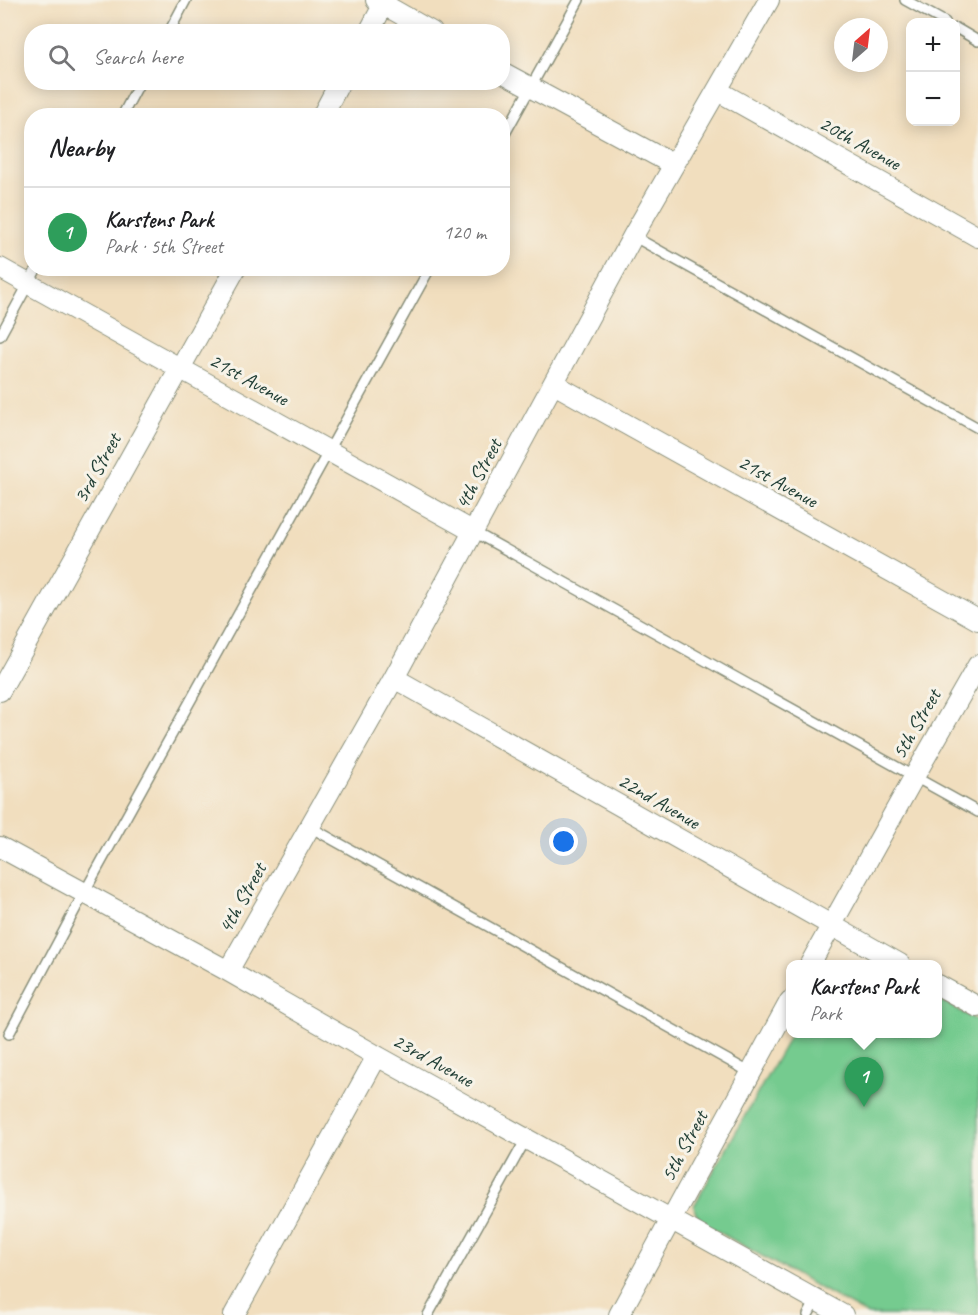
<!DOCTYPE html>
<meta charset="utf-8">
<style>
body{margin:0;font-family:Caveat,sans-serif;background:#f6f6f6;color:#202124}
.controls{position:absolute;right:18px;top:18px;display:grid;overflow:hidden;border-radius:12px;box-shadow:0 3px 15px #0003}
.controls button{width:54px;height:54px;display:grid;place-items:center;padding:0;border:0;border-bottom:2px solid #e0e0e0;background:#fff;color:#202124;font:30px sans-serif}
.compass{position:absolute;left:834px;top:18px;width:54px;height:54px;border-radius:50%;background:#fff;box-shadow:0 3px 15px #0003;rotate:28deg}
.you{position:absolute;left:564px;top:842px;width:21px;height:21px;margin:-15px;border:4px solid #fff;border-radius:50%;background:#1a73e8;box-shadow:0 0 0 9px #1a73e833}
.badge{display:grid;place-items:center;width:39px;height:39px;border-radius:50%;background:#1a73e8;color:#fff;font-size:20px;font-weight:700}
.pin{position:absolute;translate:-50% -50px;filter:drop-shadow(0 2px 3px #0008)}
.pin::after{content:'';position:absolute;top:32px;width:21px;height:18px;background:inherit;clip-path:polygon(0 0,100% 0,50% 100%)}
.popup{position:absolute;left:786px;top:960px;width:156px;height:78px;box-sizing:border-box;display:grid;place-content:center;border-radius:12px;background:#fff;filter:drop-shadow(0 2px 4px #0005);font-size:20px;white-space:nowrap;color:#757577}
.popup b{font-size:22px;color:#202124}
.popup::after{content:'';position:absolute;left:50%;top:100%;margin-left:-12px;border:12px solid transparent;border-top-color:#fff}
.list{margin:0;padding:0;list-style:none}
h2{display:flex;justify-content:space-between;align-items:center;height:78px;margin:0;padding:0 24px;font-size:26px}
h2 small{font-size:20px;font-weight:400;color:#757577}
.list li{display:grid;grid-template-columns:39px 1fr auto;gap:18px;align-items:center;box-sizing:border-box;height:90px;padding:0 24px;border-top:2px solid #e0e0e0}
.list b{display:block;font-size:22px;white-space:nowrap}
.list p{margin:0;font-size:20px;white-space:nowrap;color:#757577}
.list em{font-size:20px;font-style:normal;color:#757577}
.icon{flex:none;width:33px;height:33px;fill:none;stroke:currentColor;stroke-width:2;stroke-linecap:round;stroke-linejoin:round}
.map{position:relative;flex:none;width:978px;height:1315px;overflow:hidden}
.search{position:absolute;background:#fff;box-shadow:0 3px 15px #0003;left:24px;top:24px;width:486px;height:66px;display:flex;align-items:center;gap:15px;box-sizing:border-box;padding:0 21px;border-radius:24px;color:#757577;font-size:22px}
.panel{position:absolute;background:#fff;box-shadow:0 3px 15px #0003;left:24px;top:108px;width:486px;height:168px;border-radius:24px}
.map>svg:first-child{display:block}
</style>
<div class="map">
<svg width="978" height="1315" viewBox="0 0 978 1315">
<rect width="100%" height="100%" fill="#f7f3e8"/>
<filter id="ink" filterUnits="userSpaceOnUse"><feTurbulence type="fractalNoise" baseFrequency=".0167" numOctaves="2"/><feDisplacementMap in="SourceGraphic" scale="12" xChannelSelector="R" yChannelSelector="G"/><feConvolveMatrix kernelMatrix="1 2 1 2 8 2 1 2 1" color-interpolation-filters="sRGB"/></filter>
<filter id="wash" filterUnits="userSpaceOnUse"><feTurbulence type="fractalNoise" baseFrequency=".008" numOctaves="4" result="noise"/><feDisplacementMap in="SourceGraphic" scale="24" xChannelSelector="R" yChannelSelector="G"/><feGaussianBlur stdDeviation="1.35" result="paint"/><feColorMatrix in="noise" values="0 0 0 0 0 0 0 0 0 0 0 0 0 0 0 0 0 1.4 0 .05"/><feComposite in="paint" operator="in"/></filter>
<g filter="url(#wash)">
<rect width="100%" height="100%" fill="#f1debe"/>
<path fill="#75cb8f" stroke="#4a8462" stroke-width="1.5" d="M938,999l40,22v294h-110l-160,-89c-8,-7 -13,-9 -14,-20l97,-172h147z"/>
</g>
<g filter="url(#ink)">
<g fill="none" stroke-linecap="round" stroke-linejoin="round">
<defs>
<path id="lane" d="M905,0l40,22
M956,28l22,13
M169,32l17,-32
M122,116l18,-34
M502,139l77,-139
M633,236l345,192
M0,336l37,-68
M474,532l504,280
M310,827l441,246
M9,1034l75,-141 346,-625
M428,1315l98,-176
M808,1315l8,-15"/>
<path id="street" d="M376,0l56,32
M369,32l17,-32
M502,72l172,93
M718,91l260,146
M322,116l18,-34
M0,268l474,264
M554,384l424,236
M394,678l506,286
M0,691l236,-423
M0,847l228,124 149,85 466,259
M810,964l104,-187 64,-112
M228,971l166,-293 239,-442 136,-236
M938,985l40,22
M234,1315l143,-259
M619,1315l171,-314"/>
</defs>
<use href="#lane" stroke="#888e79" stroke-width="12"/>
<use href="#street" stroke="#888e79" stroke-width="22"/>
<use href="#lane" stroke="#fff" stroke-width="9"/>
<use href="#street" stroke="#fff" stroke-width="20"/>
</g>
</g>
<g text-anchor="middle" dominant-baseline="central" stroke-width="6" stroke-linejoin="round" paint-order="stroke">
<g font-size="21" fill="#1f3d34" stroke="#f7f3e8">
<text transform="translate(860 143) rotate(29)">20th Avenue</text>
<text transform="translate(249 379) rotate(29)">21st Avenue</text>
<text transform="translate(97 468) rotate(-61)">3rd Street</text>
<text transform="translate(478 474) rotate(-62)">4th Street</text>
<text transform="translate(778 481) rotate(29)">21st Avenue</text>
<text transform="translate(916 724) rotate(-60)">5th Street</text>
<text transform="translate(659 801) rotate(30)">22nd Avenue</text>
<text transform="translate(242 898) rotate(-61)">4th Street</text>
<text transform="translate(433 1060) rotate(29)">23rd Avenue</text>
<text transform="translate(684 1146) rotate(-62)">5th Street</text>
</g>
</g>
</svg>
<div class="controls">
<button>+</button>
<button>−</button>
</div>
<svg class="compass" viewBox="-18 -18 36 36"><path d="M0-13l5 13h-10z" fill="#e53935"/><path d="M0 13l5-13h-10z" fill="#757577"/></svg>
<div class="you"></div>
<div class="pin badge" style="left:864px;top:1107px;background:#2e9e5b">1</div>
<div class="popup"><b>Karstens Park</b>Park</div>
<div class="search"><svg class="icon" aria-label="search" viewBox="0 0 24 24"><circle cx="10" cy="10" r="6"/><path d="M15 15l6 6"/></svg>Search here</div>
<section class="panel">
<h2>Nearby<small></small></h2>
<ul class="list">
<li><span class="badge" style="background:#2e9e5b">1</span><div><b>Karstens Park</b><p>Park · 5th Street</p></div><em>120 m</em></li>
</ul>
</section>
</div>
